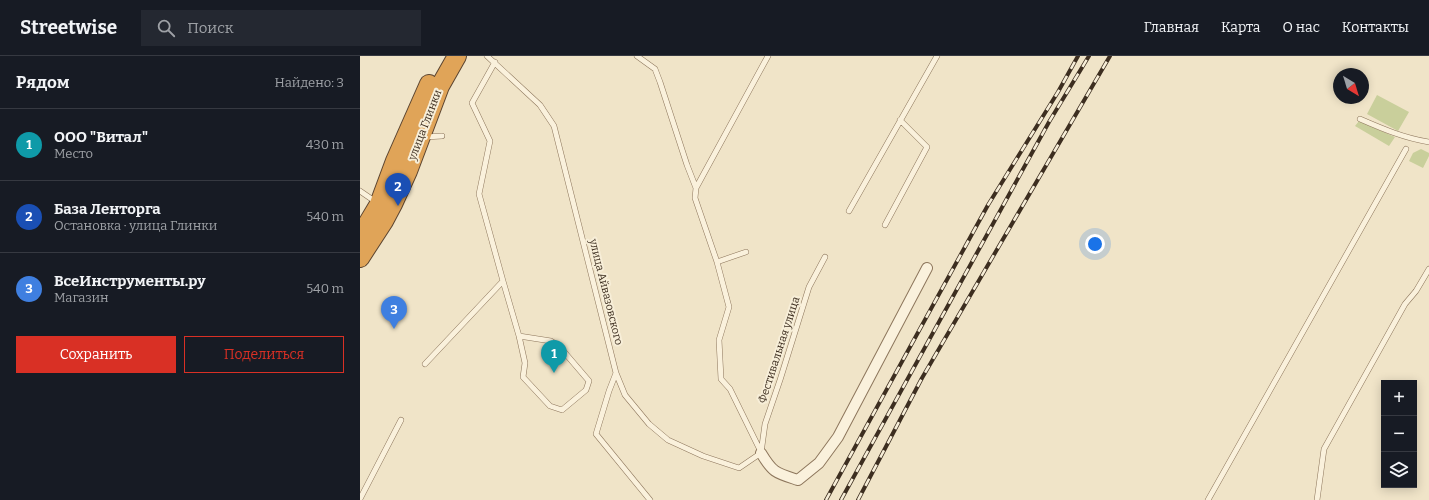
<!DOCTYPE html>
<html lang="ru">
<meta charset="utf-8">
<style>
body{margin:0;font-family:Bitter,serif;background:#242831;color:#f1f3f6}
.controls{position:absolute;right:12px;bottom:12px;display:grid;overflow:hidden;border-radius:0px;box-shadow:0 2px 10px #0003}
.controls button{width:36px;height:36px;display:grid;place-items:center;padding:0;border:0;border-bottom:1px solid #363941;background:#171b24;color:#f1f3f6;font:20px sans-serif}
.compass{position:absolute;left:973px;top:12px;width:36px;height:36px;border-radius:50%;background:#171b24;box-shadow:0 2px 10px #0003;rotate:142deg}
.you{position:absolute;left:735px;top:188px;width:14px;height:14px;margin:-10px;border:3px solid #fff;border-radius:50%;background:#1a73e8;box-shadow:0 0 0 6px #1a73e833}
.badge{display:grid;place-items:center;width:26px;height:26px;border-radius:50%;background:#d93025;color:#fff;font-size:13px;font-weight:700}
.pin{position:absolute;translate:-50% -33px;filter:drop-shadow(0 1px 2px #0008)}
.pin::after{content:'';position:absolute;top:21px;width:14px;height:12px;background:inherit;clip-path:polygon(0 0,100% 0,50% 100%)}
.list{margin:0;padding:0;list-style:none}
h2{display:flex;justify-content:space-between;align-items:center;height:52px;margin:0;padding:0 16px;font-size:17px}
h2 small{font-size:13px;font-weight:400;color:#9ea1a6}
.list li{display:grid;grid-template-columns:26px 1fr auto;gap:12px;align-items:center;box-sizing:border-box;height:72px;padding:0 16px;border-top:1px solid #363941}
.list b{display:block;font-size:15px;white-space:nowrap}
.list p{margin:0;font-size:13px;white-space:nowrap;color:#9ea1a6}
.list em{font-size:13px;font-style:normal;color:#9ea1a6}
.actions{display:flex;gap:8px;padding:12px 16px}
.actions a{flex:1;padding:9px 0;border:1px solid #d93025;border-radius:0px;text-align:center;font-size:14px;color:#d93025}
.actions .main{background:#d93025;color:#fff}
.icon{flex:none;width:22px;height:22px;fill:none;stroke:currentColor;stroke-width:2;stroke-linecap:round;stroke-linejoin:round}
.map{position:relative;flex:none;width:1069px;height:444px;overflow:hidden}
header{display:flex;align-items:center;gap:24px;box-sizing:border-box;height:56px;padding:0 20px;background:#171b24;border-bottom:1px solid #363941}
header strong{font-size:19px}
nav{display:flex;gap:22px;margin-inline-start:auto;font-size:14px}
.search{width:280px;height:36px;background:#242831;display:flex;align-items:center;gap:10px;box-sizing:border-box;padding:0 14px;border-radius:0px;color:#9ea1a6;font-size:15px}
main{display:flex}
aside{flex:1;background:#171b24}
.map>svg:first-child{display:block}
</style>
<header>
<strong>Streetwise</strong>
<div class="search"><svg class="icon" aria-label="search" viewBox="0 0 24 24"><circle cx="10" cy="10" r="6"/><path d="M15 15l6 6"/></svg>Поиск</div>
<nav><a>Главная</a><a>Карта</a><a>О нас</a><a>Контакты</a></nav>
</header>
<main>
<aside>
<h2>Рядом<small>Найдено: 3</small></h2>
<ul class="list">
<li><span class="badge" style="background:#0f9aa8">1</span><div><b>ООО &quot;Витал&quot;</b><p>Место</p></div><em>430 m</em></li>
<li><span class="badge" style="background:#1a4fb4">2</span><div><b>База Ленторга</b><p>Остановка · улица Глинки</p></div><em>540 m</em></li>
<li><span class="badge" style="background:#3f7fe0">3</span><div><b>ВсеИнструменты.ру</b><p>Магазин</p></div><em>540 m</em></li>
</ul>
<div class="actions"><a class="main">Сохранить</a><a>Поделиться</a></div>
</aside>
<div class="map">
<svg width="1069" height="444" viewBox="0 0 1069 444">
<rect width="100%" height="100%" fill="#f0e4c8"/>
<path fill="#c9cf9b" d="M1017,39l32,17 -11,19 -31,-17z
M999,65l36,16 -6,9 -34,-20z
M1061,93l8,4v3l-6,12 -14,-7 4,-8z"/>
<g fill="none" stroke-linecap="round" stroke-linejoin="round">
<defs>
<path id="lane" d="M127,0l53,49 14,21 62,247 9,22 24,29 19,16 35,16 36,12 22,-15
M277,0l18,13 5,13 27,83 9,23 -1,10 22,64 29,-10
M1000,63c23,10 44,19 69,23
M65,81l17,-1
M336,132l72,-132
M0,135l16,11
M489,155l88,-155
M525,169l42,-78 -27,-27
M357,206l12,45 -10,33 2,39 9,10 31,63
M143,225l16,55 6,27 -2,14 27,29 12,4 24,-20 3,-9 -30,-35 -8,-5 -32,-5
M65,308l78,-83 -24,-87 11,-53 -18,-38 23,-41
M256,317l-7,18 -13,43 54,66
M401,397l4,-29 15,-44 29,-93 16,-30
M0,443l41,-79
M848,444l198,-351
M957,444l7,-51 81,-145 11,-13 13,-22"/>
<path id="street" d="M401,397c12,20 15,20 37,27l21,-17 19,-26 89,-169"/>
<path id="highway" d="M0,180l19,-32 16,-43 34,-77
M0,202l24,-37 9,-17 15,-33 32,-85 17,-30"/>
</defs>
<use href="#lane" stroke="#8d765c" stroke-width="6"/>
<use href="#street" stroke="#8d765c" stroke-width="12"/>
<use href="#highway" stroke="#5b4430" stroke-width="20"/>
<use href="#lane" stroke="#faf1dc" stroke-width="5"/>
<use href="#street" stroke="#faf1dc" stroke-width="10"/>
<use href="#highway" stroke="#e0a458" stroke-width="18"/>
<defs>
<path id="rail" d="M466,444l162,-295 70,-113 20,-36
M481,444l208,-378 40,-66
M498,444l64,-122 188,-322"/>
</defs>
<use href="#rail" stroke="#3d2e20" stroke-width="4"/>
<use href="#rail" stroke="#f7eed8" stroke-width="2.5" stroke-dasharray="8" stroke-linecap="butt"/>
</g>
<g text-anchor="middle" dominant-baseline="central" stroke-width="4" stroke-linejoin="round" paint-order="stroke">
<g font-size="11" fill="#3d2e20" stroke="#f7eed8">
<text transform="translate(65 69) rotate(-69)">улица Глинки</text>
<text transform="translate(246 236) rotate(76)">улица Айвазовского</text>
<text transform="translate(419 294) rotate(-72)">Фестивальная улица</text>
</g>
</g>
</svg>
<div class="controls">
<button>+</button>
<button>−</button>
<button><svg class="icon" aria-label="layers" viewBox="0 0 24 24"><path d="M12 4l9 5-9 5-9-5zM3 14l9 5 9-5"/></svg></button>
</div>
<svg class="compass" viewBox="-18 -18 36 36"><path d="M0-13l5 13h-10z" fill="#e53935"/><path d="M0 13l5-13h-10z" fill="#9ea1a6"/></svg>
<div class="you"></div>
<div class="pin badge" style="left:194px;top:317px;background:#0f9aa8">1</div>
<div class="pin badge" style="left:38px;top:150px;background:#1a4fb4">2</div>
<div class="pin badge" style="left:34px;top:273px;background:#3f7fe0">3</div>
</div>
</main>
